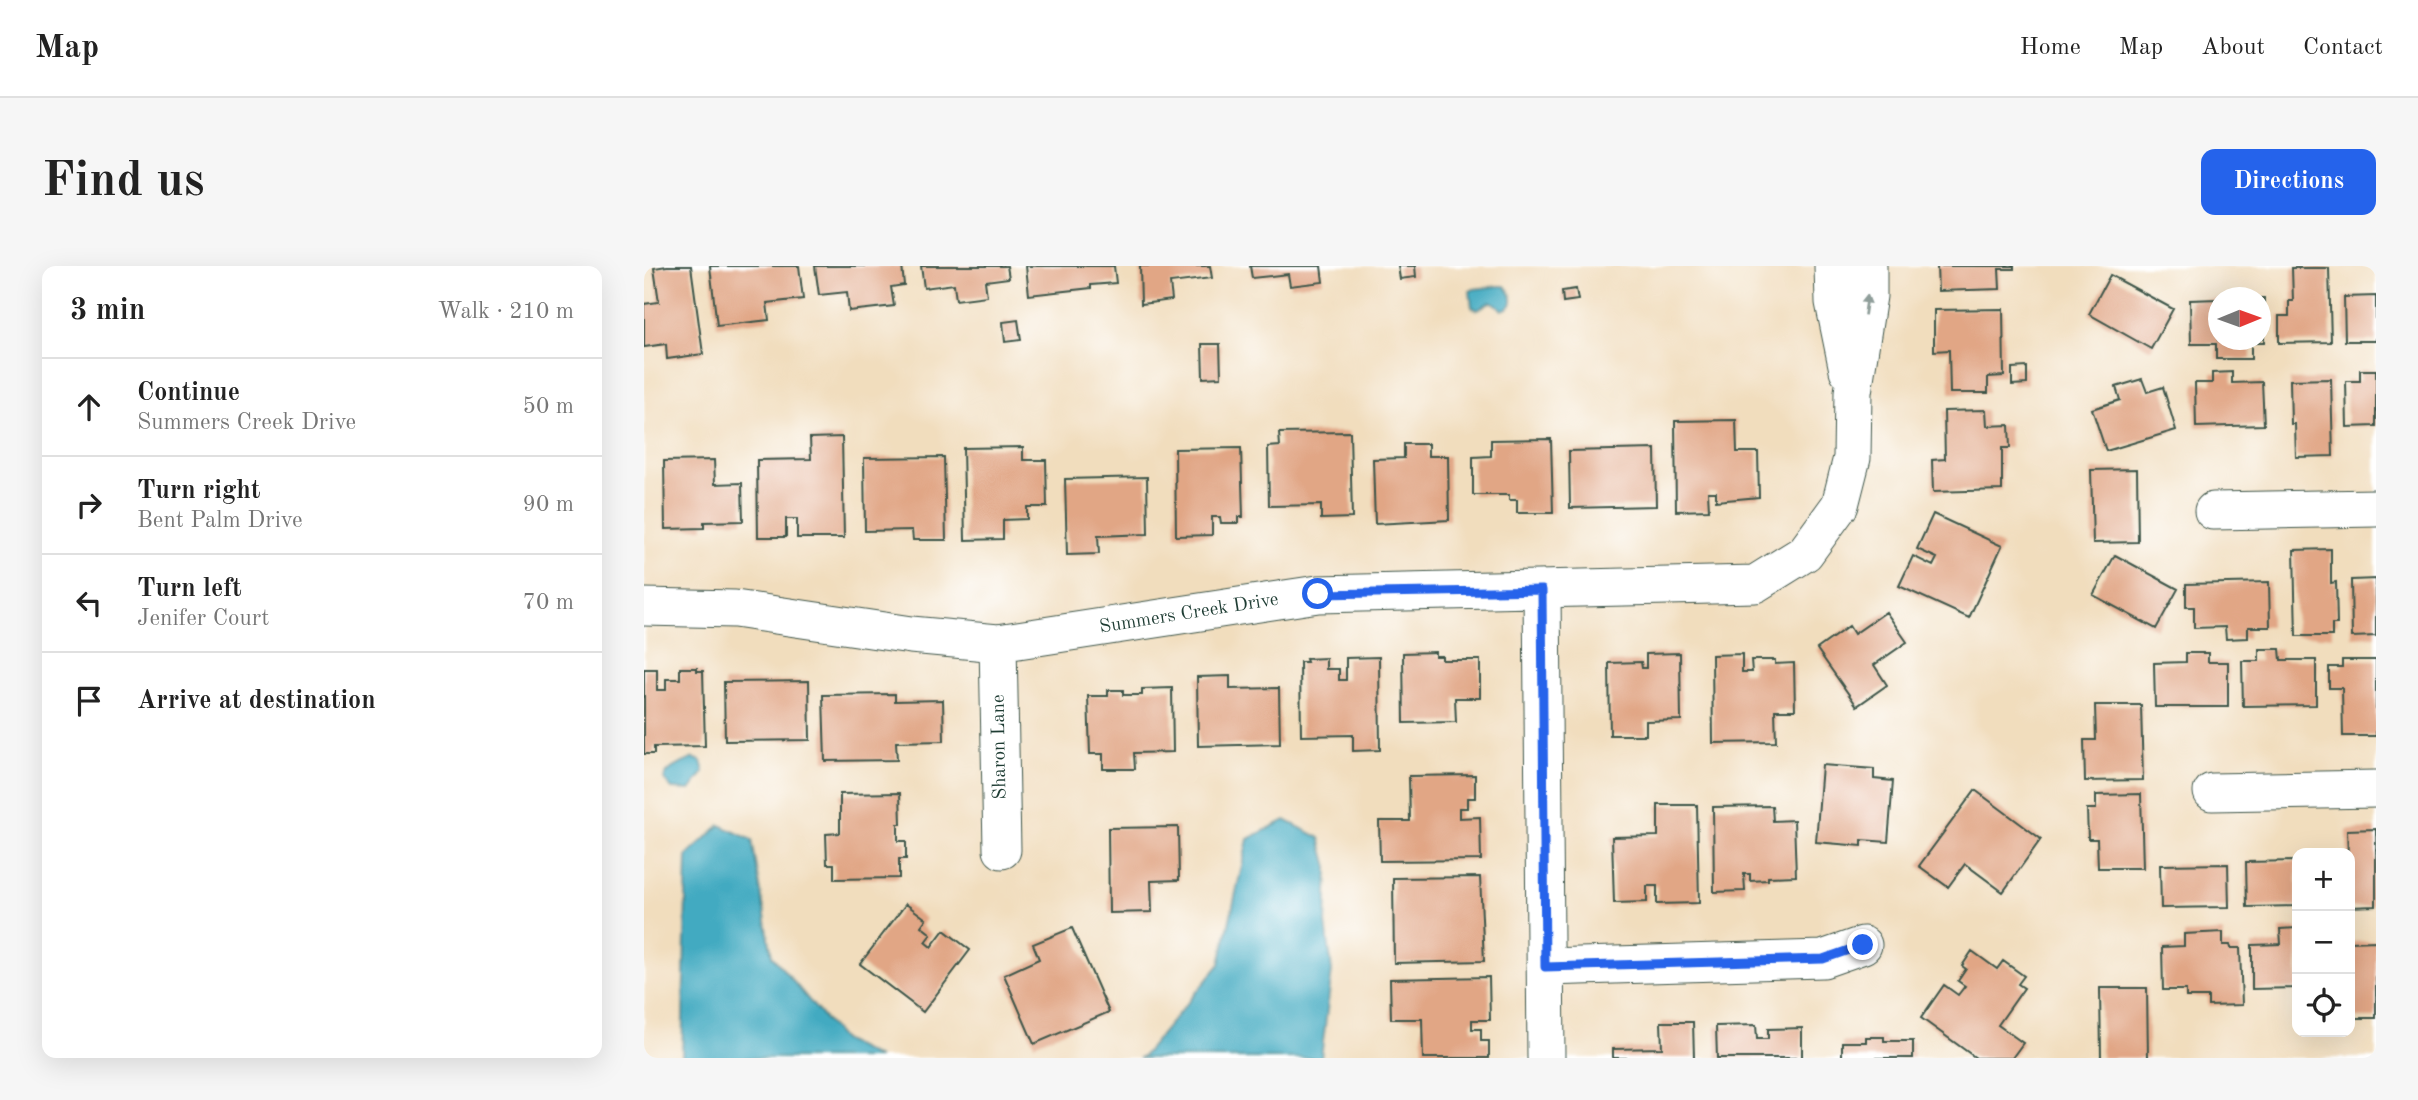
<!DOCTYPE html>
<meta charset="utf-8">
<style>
body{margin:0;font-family:"Old Standard TT",serif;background:#f6f6f6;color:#222}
.controls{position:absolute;right:21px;bottom:21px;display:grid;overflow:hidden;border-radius:14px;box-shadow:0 7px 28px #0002}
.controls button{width:63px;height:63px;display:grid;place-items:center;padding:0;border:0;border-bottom:2px solid #e0e0e0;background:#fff;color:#222;font:35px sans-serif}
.compass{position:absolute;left:1564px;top:21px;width:63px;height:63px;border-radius:50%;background:#fff;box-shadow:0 7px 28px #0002;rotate:89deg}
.stop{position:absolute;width:21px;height:21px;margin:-16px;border:5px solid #2563eb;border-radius:50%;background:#fff}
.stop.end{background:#2563eb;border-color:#fff;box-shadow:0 2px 7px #0008}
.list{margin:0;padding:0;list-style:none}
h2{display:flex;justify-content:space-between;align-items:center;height:91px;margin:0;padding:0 28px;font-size:30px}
h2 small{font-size:23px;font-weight:400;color:#767676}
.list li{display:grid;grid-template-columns:46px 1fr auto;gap:21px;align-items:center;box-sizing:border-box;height:98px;padding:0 28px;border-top:2px solid #e0e0e0}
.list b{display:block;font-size:26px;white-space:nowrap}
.list p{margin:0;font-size:23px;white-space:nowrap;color:#767676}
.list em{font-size:23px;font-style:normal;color:#767676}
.icon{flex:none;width:38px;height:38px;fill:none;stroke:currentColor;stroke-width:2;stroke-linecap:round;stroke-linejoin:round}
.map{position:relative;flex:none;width:1732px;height:792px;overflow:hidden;border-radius:14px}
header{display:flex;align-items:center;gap:42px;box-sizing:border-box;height:98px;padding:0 35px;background:#fff;border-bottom:2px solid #e0e0e0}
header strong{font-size:33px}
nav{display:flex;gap:38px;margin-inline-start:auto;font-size:24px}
.intro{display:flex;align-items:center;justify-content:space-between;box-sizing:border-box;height:168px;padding:0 42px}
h1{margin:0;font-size:49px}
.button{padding:18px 32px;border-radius:14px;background:#2563eb;color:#fff;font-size:24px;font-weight:700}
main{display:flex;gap:42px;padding:0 42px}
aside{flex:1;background:#fff;border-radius:14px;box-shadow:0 7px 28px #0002}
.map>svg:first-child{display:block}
</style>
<header>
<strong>Map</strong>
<nav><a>Home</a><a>Map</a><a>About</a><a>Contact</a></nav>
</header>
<div class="intro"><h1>Find us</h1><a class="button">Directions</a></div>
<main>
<aside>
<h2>3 min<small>Walk · 210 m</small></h2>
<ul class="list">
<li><svg class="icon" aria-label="ahead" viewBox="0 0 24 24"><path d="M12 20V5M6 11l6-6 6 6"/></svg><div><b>Continue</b><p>Summers Creek Drive</p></div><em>50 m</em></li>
<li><svg class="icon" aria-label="right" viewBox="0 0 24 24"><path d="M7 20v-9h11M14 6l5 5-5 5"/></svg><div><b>Turn right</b><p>Bent Palm Drive</p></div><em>90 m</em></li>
<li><svg class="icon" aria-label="left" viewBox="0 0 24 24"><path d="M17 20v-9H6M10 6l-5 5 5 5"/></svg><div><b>Turn left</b><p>Jenifer Court</p></div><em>70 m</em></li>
<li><svg class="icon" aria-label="arrive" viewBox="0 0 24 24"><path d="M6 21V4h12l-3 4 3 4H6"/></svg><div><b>Arrive at destination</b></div></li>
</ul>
</aside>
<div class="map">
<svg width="1732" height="792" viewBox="0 0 1732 792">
<rect width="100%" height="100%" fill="#fff"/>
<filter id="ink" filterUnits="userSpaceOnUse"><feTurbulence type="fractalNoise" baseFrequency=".0143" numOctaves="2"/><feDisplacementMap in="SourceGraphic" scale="14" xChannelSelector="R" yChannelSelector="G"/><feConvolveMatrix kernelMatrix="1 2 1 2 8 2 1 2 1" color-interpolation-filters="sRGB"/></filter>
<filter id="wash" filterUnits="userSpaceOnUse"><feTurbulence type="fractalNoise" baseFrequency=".00686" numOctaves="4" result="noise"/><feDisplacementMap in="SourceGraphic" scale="28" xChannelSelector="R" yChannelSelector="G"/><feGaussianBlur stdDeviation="1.57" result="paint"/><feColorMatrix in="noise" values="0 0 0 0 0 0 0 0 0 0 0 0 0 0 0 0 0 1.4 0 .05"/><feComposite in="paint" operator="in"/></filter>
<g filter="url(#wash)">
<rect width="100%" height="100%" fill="#f1ddbd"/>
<path fill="#42aac1" stroke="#30747a" stroke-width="2" d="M854,20h7c8,9 12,20 -3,24 -12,-14 -13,-7 -24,0l-6,-3 -2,-16 4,-2z
M49,492l8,3 3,11 -14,18 -18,-1 -8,-10c3,-12 19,-15 29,-21z
M641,554l35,18 8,29 -2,56 6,48 -11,87h-182l4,-2 77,-92 28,-125z
M76,559l32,15 20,116 70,84 36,18h-196l5,-202z"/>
<g id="blocks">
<path fill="#e1a685" d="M23,0h24l12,88 -36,5 -1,-15 -22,3v-43l15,-2 -5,-34z
M66,0h89l4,33 -36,4 2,17 -52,6z
M171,0h87l2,19 -13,2 3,19 -45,5 -2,-19 -28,3z
M277,0h86l2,12 -24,3 2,15 -31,4 -2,-16 -30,4z
M382,0h88l2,17 -25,2v3l-62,7z
M496,0h70l2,12 -42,5 2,17 -31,4z
M606,0h71l2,16 -33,4 -2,-12 -36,4z
M754,0h17l1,11 -16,2z
M1293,0h77v3h-15l1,20 -62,2z
M1648,2h37l2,74 -52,1v-27h10v-15h4z
M1466,9l63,34 -22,40 -62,-35z
M932,23l2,11 -15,2 -1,-11z
M1732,30v45h-31l-1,-44z
M1616,32h4v45h-13v16h-35v-15h-25l-1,-44 28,-1v41h42z
M1359,43l1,67 -16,1v16h-38l-1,-43 -15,1v-41z
M374,54l3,20 -16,2 -2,-20z
M558,78h18l1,33 -18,1z
M1383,101v17l-15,1v-17z
M1716,104h16v56l-29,1 -1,-46h14z
M1588,106v11l30,-1 2,43 -68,2 -1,-44h17v-10z
M1498,113l5,13 16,-5 13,43 -70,21 -14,-42 28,-9 -4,-13z
M1687,113l2,77 -37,1 -1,-33h-4l-1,-44z
M1342,144l1,16 22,-1 1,23h-8v42l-69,2 -1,-32 13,-1 -1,-48z
M1092,154l1,32h21l1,45 -43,4v-9h-8l1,18 -33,1 -1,-90z
M706,166l2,86 -31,1v-14l-52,1 -1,-59 12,-1 -1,-13z
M198,171l2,101h-47v-19h-11v18h-28l-1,-77 54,-1 -1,-21z
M907,173l2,74h-36v-13h-8v-5h-36v-38l18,-1v-16z
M760,178h24v12h20l1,64 -74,4 -2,-65 31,-1z
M379,181v13h23l1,47h-20v12l-24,1v19l-38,1 -2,-92z
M597,182l2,69h-5v6h-17l-1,-6h-8v18l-36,1 -1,-87z
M1011,183l1,57 -86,2 -1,-57z
M300,191l2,83h-33l-1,-10 -47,1 -1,-73z
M70,194l1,24 27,-1 1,38 -39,1v6l-39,1 -1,-68z
M1493,203l1,73 -45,1 -2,-73z
M503,211l1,57 -50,2 1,18 -32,1 -2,-76z
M1289,248l69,32 -33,72 -70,-32 14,-30 20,10 4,-8 -20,-9z
M1687,283v34l5,-1 1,42h-5v12h-36l-2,-86z
M1471,289l63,34 -22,40 -63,-34z
M1732,313v57l-24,1 -1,-57z
M1625,316l1,45h-22v11l-22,1 -1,-12 -31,1v-21h-8v-23z
M1242,346l21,30 -33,23 13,20 -30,21 -40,-57 32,-23 5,8z
M1615,383h21l1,11h35v45l-73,1 -1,-45h17z
M791,386v4h7v4h38v38h-25l1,24 -52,1 -1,-70z
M1036,387l1,67 -35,1v14h-36l-1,-72 32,-1 1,6h4v-14z
M1542,387h22v9h20v45h-73l-1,-44 32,-1z
M1098,388v18h10l-1,-12h24v4l19,-1 1,47h-20l1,32 -63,1 -1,-88z
M735,391l1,93 -27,1v-16l-52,1 -1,-74h7l-1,-3 20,-1v11h13v11h7v-22z
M1698,394h34v76h-33l-1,-48h-13v-21h13z
M36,402h17v3h6l2,75 -51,1v7h-10v-85h13v21h9v-11h14z
M586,410v13l49,-1 1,56 -82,2 -1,-69z
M165,415l1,59 -85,1 -1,-59z
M528,422l1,64 -39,1 1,16h-32v-15h-13l-2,-58h20v-6h15v5h19v-6z
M251,428v7l48,-1 1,41 -48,1 1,18 -72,1 -2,-66z
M1451,439h46l2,75 -58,1 -1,-41h12z
M1178,499l52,4v10l19,2 -5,61 -26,-2v6l-46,-4z
M831,509v23h-8v10h-8v10l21,-1 1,43 -101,1 -1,-40h31l-1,-45z
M1331,524l66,49 -38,53 -38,-28 -17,23 -29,-21z
M256,527l1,31h-3v17h8v18h-7v19l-65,1v-15h-7l-1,-30 14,-1v-39z
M1497,528l2,74h-45l-1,-29h-9l-1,-30h9v-14z
M1014,539h39l2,98 -42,1v-18h-10v16l-33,1 -2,-66 46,-1z
M1128,540l1,15 21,-1 2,56 -28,1v3l-18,1v-7h-6l1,17 -31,1 -1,-85z
M534,561l1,53 -28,1 1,31 -43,1 -1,-85z
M1732,563v77l-26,1 -3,-77z
M1653,595v45l-50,1 -1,-45z
M1584,598l1,43 -68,1 -1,-43z
M836,611l4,84 -90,2 -1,-85z
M262,638l20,15 -5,7 10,8 -6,8 6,5 13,-17 26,20 -47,62 -63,-48z
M428,662l37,84 -75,32 -30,-69 35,-16 -6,-15z
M1653,662v60l-45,1v-44l29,-1 -1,-15z
M1579,666v13h7l1,3h9l2,57 -34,1v-9h-22v-7h-23l-1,-43 22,-1v-12z
M1732,675v77h-25l-1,-76z
M1328,685l25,18 6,-8 21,15 -6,8 6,4 -26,37 25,18 -11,15h-36l-55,-40 23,-33 14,10 7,-9 -7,-5 8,-12 -4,-3z
M845,711l1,43h-18v9h9v12h8v17h-66l-1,-39h-31l-1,-40z
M1456,722h47l1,70h-47z
M1017,756h32l1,36h-81v-9l49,-1z
M1112,759l1,14h11v-10l34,-1v30h-85l-1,-32z
M1222,771h18v4h29v17h-71v-16h24z"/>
</g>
</g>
<g filter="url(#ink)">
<use href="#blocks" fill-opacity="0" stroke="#3e5549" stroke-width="2"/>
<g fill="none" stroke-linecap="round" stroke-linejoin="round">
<defs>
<path id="minor" d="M1189,0l1,36 14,68
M1569,245l163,-3
M898,324l4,468
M0,341l91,2 176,26 87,8 320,-49 437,-10 50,-31 35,-48 12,-47 1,-66 15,-96v-30
M354,377l4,207
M1568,526l164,-3
M901,701l278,-8 40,-14"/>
</defs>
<use href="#minor" stroke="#3e5549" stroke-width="39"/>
<use href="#minor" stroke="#fff" stroke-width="37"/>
</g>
<defs><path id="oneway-solid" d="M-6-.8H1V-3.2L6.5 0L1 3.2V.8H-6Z" transform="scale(1.75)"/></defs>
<use fill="#8f9e9a" href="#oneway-solid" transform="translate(1222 39) rotate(-82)"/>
</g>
<g fill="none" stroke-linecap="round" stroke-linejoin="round" filter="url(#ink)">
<path stroke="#2563eb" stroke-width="9" d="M674,328l224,-4 3,377 278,-8 40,-14"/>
</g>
<g text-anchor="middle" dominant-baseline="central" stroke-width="7" stroke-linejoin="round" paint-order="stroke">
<g font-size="19" fill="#1f3d34" stroke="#fff">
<text transform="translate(545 348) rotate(-9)">Summers Creek Drive</text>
<text transform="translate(356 481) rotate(-91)">Sharon Lane</text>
</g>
</g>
</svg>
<div class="controls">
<button>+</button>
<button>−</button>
<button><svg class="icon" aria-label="locate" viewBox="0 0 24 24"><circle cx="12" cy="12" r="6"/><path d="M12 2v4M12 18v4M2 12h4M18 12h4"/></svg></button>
</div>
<svg class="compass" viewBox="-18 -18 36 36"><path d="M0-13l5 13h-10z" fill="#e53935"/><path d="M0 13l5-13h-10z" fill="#767676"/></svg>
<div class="stop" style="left:674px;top:328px"></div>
<div class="stop end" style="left:1219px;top:679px"></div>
</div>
</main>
